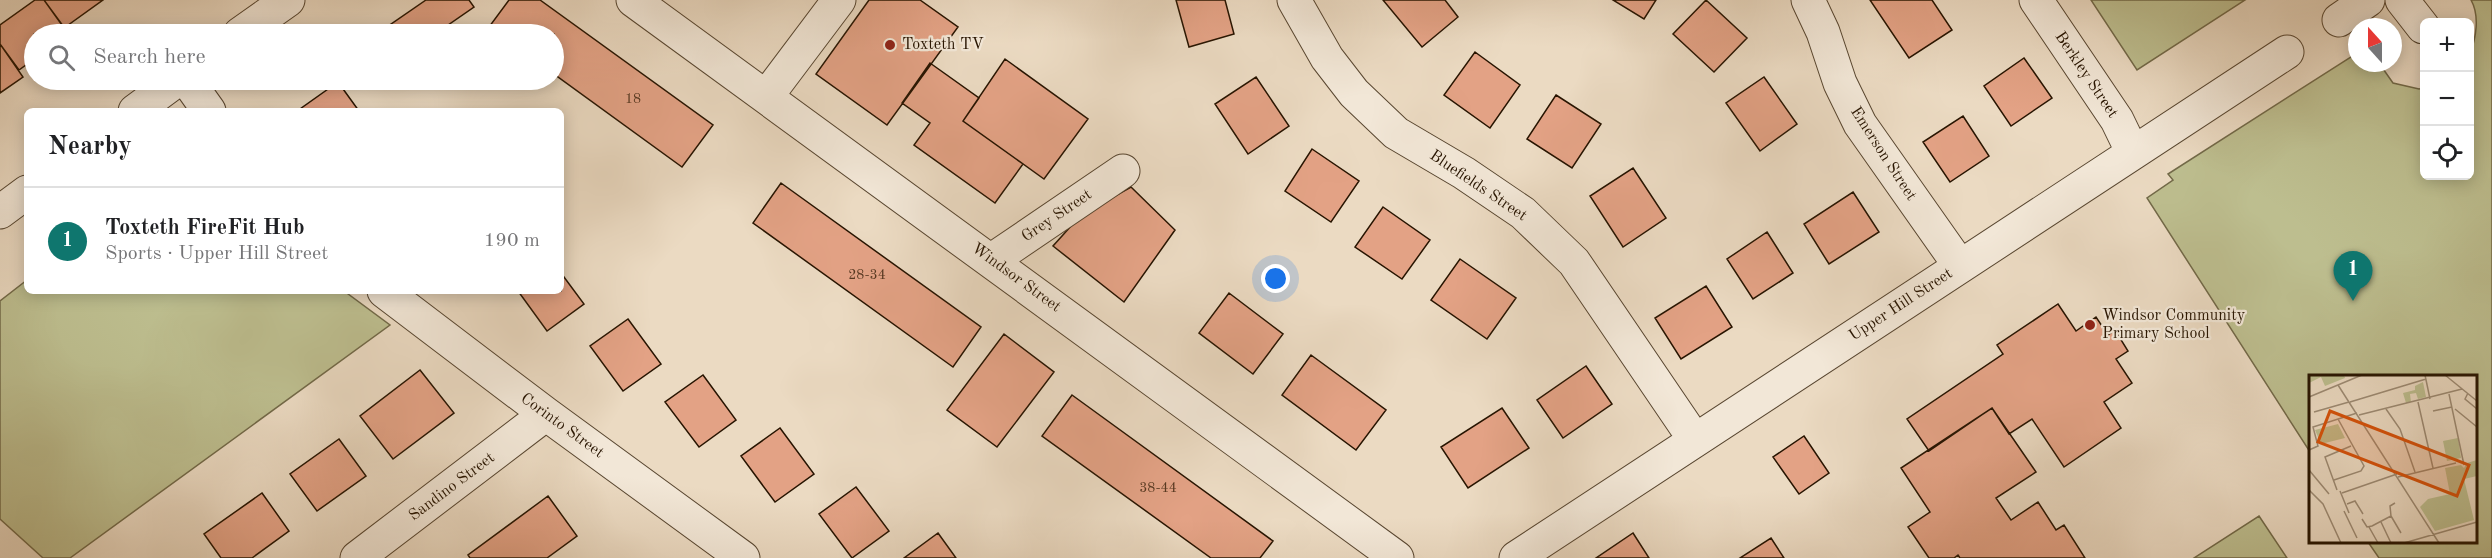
<!DOCTYPE html>
<meta charset="utf-8">
<style>
body{margin:0;font-family:"Old Standard TT",serif;background:#f2f2f2;color:#202124}
.controls{position:absolute;right:18px;top:18px;display:grid;overflow:hidden;border-radius:9px;box-shadow:0 3px 15px #0003}
.controls button{width:54px;height:54px;display:grid;place-items:center;padding:0;border:0;border-bottom:2px solid #e0e0e0;background:#fff;color:#202124;font:30px sans-serif}
.compass{position:absolute;left:2348px;top:18px;width:54px;height:54px;border-radius:50%;background:#fff;box-shadow:0 3px 15px #0003;rotate:339deg}
.you{position:absolute;left:1276px;top:279px;width:21px;height:21px;margin:-15px;border:4px solid #fff;border-radius:50%;background:#1a73e8;box-shadow:0 0 0 9px #1a73e833}
.badge{display:grid;place-items:center;width:39px;height:39px;border-radius:50%;background:#0f766e;color:#fff;font-size:20px;font-weight:700}
.pin{position:absolute;translate:-50% -50px;filter:drop-shadow(0 2px 3px #0008)}
.pin::after{content:'';position:absolute;top:32px;width:21px;height:18px;background:inherit;clip-path:polygon(0 0,100% 0,50% 100%)}
.list{margin:0;padding:0;list-style:none}
h2{display:flex;justify-content:space-between;align-items:center;height:78px;margin:0;padding:0 24px;font-size:26px}
h2 small{font-size:20px;font-weight:400;color:#757577}
.list li{display:grid;grid-template-columns:39px 1fr auto;gap:18px;align-items:center;box-sizing:border-box;height:108px;padding:0 24px;border-top:2px solid #e0e0e0}
.list b{display:block;font-size:22px;white-space:nowrap}
.list p{margin:0;font-size:20px;white-space:nowrap;color:#757577}
.list em{font-size:20px;font-style:normal;color:#757577}
.icon{flex:none;width:33px;height:33px;fill:none;stroke:currentColor;stroke-width:2;stroke-linecap:round;stroke-linejoin:round}
.map{position:relative;flex:none;width:2492px;height:558px;overflow:hidden}
.search{position:absolute;background:#fff;box-shadow:0 3px 15px #0003;left:24px;top:24px;width:540px;height:66px;display:flex;align-items:center;gap:15px;box-sizing:border-box;padding:0 21px;border-radius:33px;color:#757577;font-size:22px}
.panel{position:absolute;background:#fff;box-shadow:0 3px 15px #0003;left:24px;top:108px;width:540px;height:186px;border-radius:9px}
.map>svg:first-child{display:block}
</style>
<div class="map">
<svg width="2492" height="558" viewBox="0 0 2492 558">
<rect width="100%" height="100%" fill="#ebdac2"/>
<filter id="stains"><feTurbulence type="fractalNoise" baseFrequency=".00333" numOctaves="4"/><feColorMatrix values="0 0 0 0 .2 0 0 0 0 .09 0 0 0 0 .02 0 0 0 .5 -.17"/></filter>
<radialGradient id="worn" r=".72"><stop offset=".6" stop-color="#630" stop-opacity="0"/><stop offset="1" stop-color="#630" stop-opacity=".3"/></radialGradient>
<path fill="#bdbe8f" stroke="#726948" stroke-width="1.5" d="M2091,0h154l-108,70z
M2471,0h21v558h-113l-11,-16h108v-166h-166v76l-163,-254 26,-18 -5,-6 189,-121v10h22l14,20 26,6 5,-1v88h46v-122c6,-16 10,-38 1,-54z
M27,280v11h317l46,34 -320,233h-27l-43,-39v-218z
M2259,516l28,42h-93z"/>
<path fill="#e3a285" stroke="#271400" stroke-width="1.5" d="M35,0h9l25,34h-35v25l-15,11 -19,-26v-19z
M44,0h59l-39,28z
M426,0h43l5,7 -39,27h-47l-4,-5z
M509,0h31l173,125 -31,42 -128,-93v-40h-55l-10,-7z
M869,0h51l38,27 -71,98 -71,-51z
M1176,0h49l9,34 -45,13z
M1383,0h62l13,17 -36,30z
M1613,0h43l-12,19z
M1706,0l41,38 -33,34 -41,-38z
M1870,0h62l20,30 -43,28z
M0,44l23,33 -23,16z
M1475,52l45,33 -30,43 -46,-33z
M2024,58l28,40 -41,28 -27,-40z
M1005,59l83,60 -44,60 -81,-58z
M930,63l49,35 -16,23 60,43 -28,39 -81,-58 16,-22 -28,-20z
M1256,77l33,49 -41,28 -33,-50z
M1764,77l33,47 -37,27 -34,-48z
M338,82l21,29h-58l-1,-2z
M1556,95l45,29 -29,44 -45,-29z
M1963,116l26,40 -39,26 -27,-40z
M1312,149l47,32 -28,41 -46,-31z
M1633,168l33,50 -43,29 -33,-51z
M781,183l200,144 -28,40 -200,-144z
M1131,187l44,43 -51,72 -71,-56 28,-31z
M1853,192l26,40 -50,32 -25,-40z
M1383,207l47,33 -28,39 -47,-32z
M1767,232l26,41 -40,26 -26,-40z
M1460,259l56,39 -29,41 -56,-39z
M561,273l23,31 -37,27 -29,-40h43z
M1706,286l26,41 -51,32 -26,-41z
M1229,293l54,41 -30,40 -54,-41z
M2058,304l18,27 20,-14 12,18 7,-5 13,21 -12,8 16,24 -28,19 17,26 -57,39 -32,-48 -23,15 -17,-26 -63,43 -22,-32 96,-65 -6,-9z
M628,319l33,45 -38,27 -33,-45z
M1004,334l50,38 -57,75 -50,-37z
M1311,355l75,55 -30,40 -74,-55z
M1586,366l26,38 -49,34 -26,-38z
M420,370l34,43 -61,46 -33,-43z
M703,375l33,45 -37,27 -34,-45z
M1072,395l201,146 -13,17h-49l-169,-122z
M1502,408l27,40 -61,40 -27,-41z
M1992,408l44,64 -40,26 15,22 27,-18 18,28 8,-5 21,33h-125l-2,-3 -4,3h-25l-21,-31 22,-15 -29,-44z
M780,428l34,46 -39,28 -34,-46z
M1804,436l25,37 -30,21 -26,-37z
M339,439l27,37 -49,35 -27,-37z
M856,487l33,44 -37,27 -33,-44z
M262,493l27,38 -37,27h-31l-17,-24z
M548,496l29,40 -30,22h-77l-2,-3z
M938,533l18,25h-52z
M1633,533l16,25h-53z
M1771,538l13,20h-44z"/>
<g fill="none" stroke-linecap="round" stroke-linejoin="round">
<defs>
<path id="minor" d="M633,0l764,558
M1294,0l33,58 27,35 42,40 68,40 59,40 51,49 121,178
M1808,0l15,32 17,51 20,41 100,142
M2036,0l81,120 15,31
M2402,0l21,27
M2339,20l29,-20
M240,34l48,-34
M187,80l22,31
M766,97l73,-97
M135,111l42,-31
M0,212l27,-20
M992,260l131,-89
M384,291l162,123 197,144
M357,558l189,-144
M1516,558l771,-506"/>
</defs>
<use href="#minor" stroke="#584630" stroke-width="35"/>
<use href="#minor" stroke="#f2e7d7" stroke-width="33"/>
</g>
<g fill="#8f2418" stroke="#f2e7d7" stroke-width="2">
<circle cx="890" cy="45" r="6"/>
<circle cx="2090" cy="325" r="6"/>
</g>
<g text-anchor="middle" dominant-baseline="central" stroke-width="4.5" stroke-linejoin="round" paint-order="stroke">
<g font-size="14" fill="#563821">
<text x="633" y="99">18</text>
<text x="867" y="275">28-34</text>
<text x="1158" y="488">38-44</text>
</g>
<g font-size="16" fill="#271400" stroke="#f2e7d7" text-anchor="start">
<text x="902" y="45">Toxteth TV</text>
<text x="2102" y="316">Windsor Community<tspan x="2102" dy="18">Primary School</tspan></text>
</g>
<g font-size="16" fill="#271400" stroke="#f2e7d7">
<text transform="translate(2086 75) rotate(56)">Berkley Street</text>
<text transform="translate(1883 154) rotate(57)">Emerson Street</text>
<text transform="translate(1478 186) rotate(34)">Bluefields Street</text>
<text transform="translate(1057 216) rotate(-34)">Grey Street</text>
<text transform="translate(1016 278) rotate(36)">Windsor Street</text>
<text transform="translate(1901 305) rotate(-33)">Upper Hill Street</text>
<text transform="translate(562 426) rotate(36)">Corinto Street</text>
<text transform="translate(452 487) rotate(-37)">Sandino Street</text>
</g>
</g>
<g transform="translate(2309 375)">
<rect width="168" height="168" fill="#ebdac2"/>
<path d="M0,0h35l1,3 -20,8 -4,-9 -12,6zM114,7l3,15 -8,2 -2,-6 -6,1 1,8 -5,1 -3,-10 12,-3v-4zM29,49l7,14 -24,6 -6,-14zM149,63l3,20 -14,3 -4,-20zM168,85v16l-13,3 10,41 -39,11 -15,-24 8,-8 22,-5 -5,-26 16,-3 3,3 3,-5z" fill="#bdbe8f"/>
<path fill="none" stroke="#9d8b74" stroke-width="1.5" d="M116,0l5,24M136,0l32,26M29,10l101,158M159,18l-3,6 12,10M140,19l15,71M0,22l53,-22M41,27l76,-23M109,27l15,66M77,34l14,20 15,43M146,34l22,18M124,36l19,-4M5,37l35,-10M50,40l103,-26M0,75l9,-4 -5,-19 44,-14M0,95l20,24M89,102l58,-14M25,105l27,-9 3,-5 -26,-47M0,115l14,14 18,39M28,115l-12,-33 26,-11M31,116l9,22M33,118l55,-19M38,129l8,-3 8,13M35,136l13,27M82,141l10,17M53,144l5,8 5,-1 19,-10 -1,-10 5,-3M72,147l10,21M60,152l9,16M95,168l73,-21"/>
<path fill="#d5520b" fill-opacity="0.15" stroke="#d5520b" stroke-width="3" d="M21,36l139,54 -12,31 -139,-54z"/>
<rect width="168" height="168" fill="none" stroke="#271400" stroke-width="3"/>
</g>
<rect width="100%" height="100%" filter="url(#stains)"/>
<rect width="100%" height="100%" fill="url(#worn)"/>
</svg>
<div class="controls">
<button>+</button>
<button>−</button>
<button><svg class="icon" aria-label="locate" viewBox="0 0 24 24"><circle cx="12" cy="12" r="6"/><path d="M12 2v4M12 18v4M2 12h4M18 12h4"/></svg></button>
</div>
<svg class="compass" viewBox="-18 -18 36 36"><path d="M0-13l5 13h-10z" fill="#e53935"/><path d="M0 13l5-13h-10z" fill="#757577"/></svg>
<div class="you"></div>
<div class="pin badge" style="left:2353px;top:301px">1</div>
<div class="search"><svg class="icon" aria-label="search" viewBox="0 0 24 24"><circle cx="10" cy="10" r="6"/><path d="M15 15l6 6"/></svg>Search here</div>
<section class="panel">
<h2>Nearby<small></small></h2>
<ul class="list">
<li><span class="badge">1</span><div><b>Toxteth FireFit Hub</b><p>Sports · Upper Hill Street</p></div><em>190 m</em></li>
</ul>
</section>
</div>
